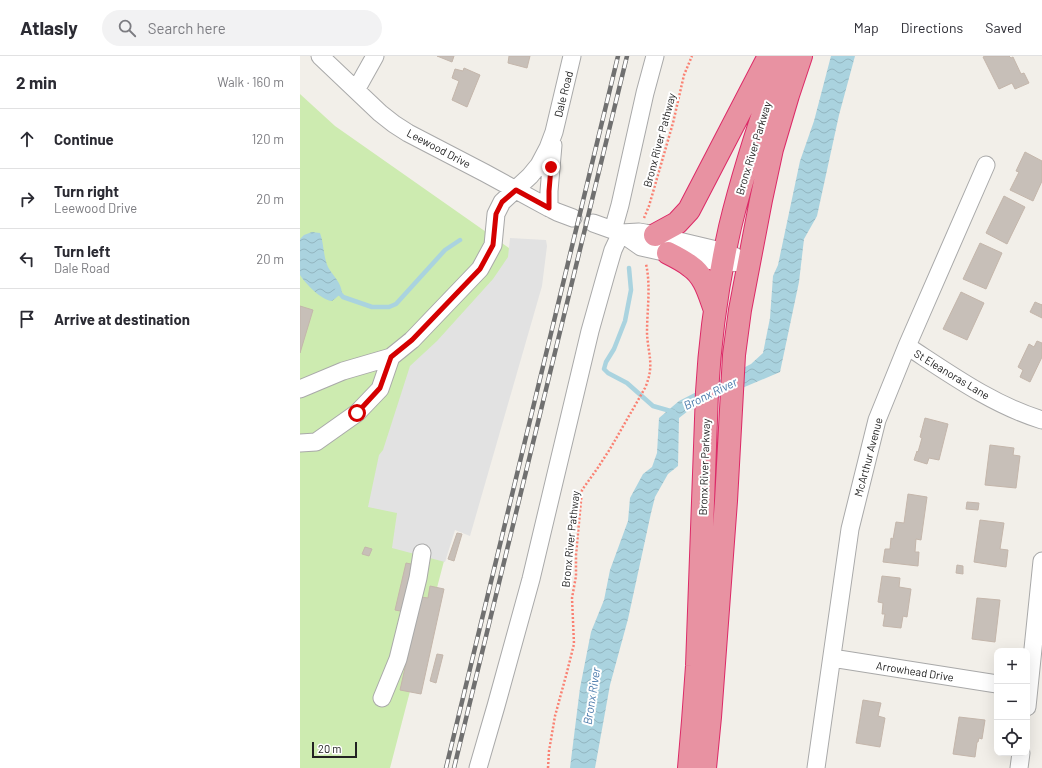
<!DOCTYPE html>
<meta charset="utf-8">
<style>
body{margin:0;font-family:Barlow,sans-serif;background:#f2f2f3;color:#2b2b33}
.controls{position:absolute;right:12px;bottom:12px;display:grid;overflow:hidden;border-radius:8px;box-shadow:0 4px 16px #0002}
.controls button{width:36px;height:36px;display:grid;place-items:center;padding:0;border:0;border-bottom:1px solid #e1e1e2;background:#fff;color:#2b2b33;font:20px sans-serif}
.scale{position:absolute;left:12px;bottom:10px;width:45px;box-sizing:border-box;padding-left:4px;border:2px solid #222;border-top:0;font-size:11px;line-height:14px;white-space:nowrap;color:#222;-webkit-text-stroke:3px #fff;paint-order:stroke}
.stop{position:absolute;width:12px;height:12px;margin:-9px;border:3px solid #d40000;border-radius:50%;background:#fff}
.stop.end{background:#d40000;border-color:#fff;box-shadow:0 1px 4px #0008}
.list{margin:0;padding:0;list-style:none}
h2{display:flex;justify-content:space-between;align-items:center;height:52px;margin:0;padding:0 16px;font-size:17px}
h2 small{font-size:13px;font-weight:400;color:#7c7c81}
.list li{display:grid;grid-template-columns:26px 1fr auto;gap:12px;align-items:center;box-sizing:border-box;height:60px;padding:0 16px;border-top:1px solid #e1e1e2}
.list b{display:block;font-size:15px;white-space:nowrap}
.list p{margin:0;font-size:13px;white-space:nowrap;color:#7c7c81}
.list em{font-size:13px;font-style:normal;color:#7c7c81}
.icon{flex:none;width:22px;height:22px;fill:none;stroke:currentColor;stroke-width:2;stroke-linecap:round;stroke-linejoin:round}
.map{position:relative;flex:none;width:742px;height:712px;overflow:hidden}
header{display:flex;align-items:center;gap:24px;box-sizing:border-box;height:56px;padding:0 20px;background:#fff;border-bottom:1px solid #e1e1e2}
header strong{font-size:19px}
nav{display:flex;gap:22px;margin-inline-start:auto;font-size:14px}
.search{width:280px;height:36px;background:#f2f2f3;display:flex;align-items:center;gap:10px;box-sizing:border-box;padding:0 14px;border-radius:22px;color:#7c7c81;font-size:15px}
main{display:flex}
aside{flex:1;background:#fff}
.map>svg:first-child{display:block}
</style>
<header>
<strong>Atlasly</strong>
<div class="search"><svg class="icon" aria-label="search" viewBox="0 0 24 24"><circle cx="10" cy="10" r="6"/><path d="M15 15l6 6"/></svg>Search here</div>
<nav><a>Map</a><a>Directions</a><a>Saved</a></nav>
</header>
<main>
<aside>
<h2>2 min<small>Walk · 160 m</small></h2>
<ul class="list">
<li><svg class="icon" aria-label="ahead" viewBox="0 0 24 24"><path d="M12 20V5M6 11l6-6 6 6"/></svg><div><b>Continue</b></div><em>120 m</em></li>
<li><svg class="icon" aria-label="right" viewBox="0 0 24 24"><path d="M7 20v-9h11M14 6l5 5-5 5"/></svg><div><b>Turn right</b><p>Leewood Drive</p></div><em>20 m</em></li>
<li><svg class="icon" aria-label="left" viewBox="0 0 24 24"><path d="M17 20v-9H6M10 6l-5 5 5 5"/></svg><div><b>Turn left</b><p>Dale Road</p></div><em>20 m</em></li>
<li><svg class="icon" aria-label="arrive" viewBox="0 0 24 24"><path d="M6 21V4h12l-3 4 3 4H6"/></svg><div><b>Arrive at destination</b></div></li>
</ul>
</aside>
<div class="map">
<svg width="742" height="712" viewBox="0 0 742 712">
<defs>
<pattern id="water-waves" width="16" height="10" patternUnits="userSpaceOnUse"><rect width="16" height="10" fill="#aad3df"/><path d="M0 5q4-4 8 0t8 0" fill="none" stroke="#92b5bf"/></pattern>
</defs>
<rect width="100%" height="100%" fill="#f2efe9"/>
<path fill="#cdebb0" d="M0,38l35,32 188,132 -133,510h-90z"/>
<path fill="#e2e2e2" d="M210,182l36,2 1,6 -5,40 -72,250 -15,-6 -10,32 -53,-14 5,-35 -29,-6 11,-52 4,-5 27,-84 27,-25 56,-62 15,-22z"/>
<path fill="url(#water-waves)" d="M531,0h24l-16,59 -22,101 -13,23 -5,43 -19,90 -92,39 -9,7 -1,48 -10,8 -13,23 -4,16 -23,106 -18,66 -15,83h-25l10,-80 11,-56 13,-32 6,-30 18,-49 2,-23 13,-24 9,-7 5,-14 2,-35 20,-17 72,-37 12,-11 7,-35 3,-42 5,-11 22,-104 14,-40z
M12,176l8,1c4,10 3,23 8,34 5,9 13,15 14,26l-10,8c-11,-1 -26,-17 -32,-26v-36l4,-4z"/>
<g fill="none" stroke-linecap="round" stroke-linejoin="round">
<path stroke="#aad3df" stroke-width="4.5" d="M329,212l2,22 -6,31 -11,28 -8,13 -2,7 4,4 19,10 26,23 21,6
M37,234l6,7 29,10h17l7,-3 49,-54 15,-10"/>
</g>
<path fill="#c7bfb8" stroke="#c4b6ab" d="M137,0h17l-2,6z
M209,0h21l-3,12 -19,-5z
M685,0h24l2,2 2,-1 8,17 3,-1 5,10 -14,6 -3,-6 -13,6 -16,-32z
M164,12l16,7 -13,32 -15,-7 7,-19 -7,-3 3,-9 8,2z
M725,96l17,9v20l-9,20 -23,-11 9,-18 -3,-1z
M704,140l21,11 -18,37 -21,-11z
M680,187l22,10 -16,36 -23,-10z
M661,236l23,11 -17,37 -24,-11z
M735,246l7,3v-1v14l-12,-6z
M0,250l13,4 -13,43z
M737,285l5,2v14l-12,25 -10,-5 3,-7 -5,-3 11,-23 5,3z
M625,362l23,6 -9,36 -10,-2 -2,6 -13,-4 3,-9 1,1 4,-14 -2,-1z
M690,389l24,3 -1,7 7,1 -4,32 -31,-3z
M608,438l19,3 -6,43 -5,-1 -1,13h4l-1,14 -35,-4 2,-13h5l1,-11 2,1 3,-17 8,1z
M667,446l12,1 -1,7 -12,-1z
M680,464l24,3 -4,26 8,1 -2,17 -32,-5z
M157,477l5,1 -8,27 -6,-2z
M65,491l7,2 -3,7 -7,-2z
M106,507l10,2 -11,47 -10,-2z
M657,509l6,1v8l-7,-1z
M582,520l18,2 -1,9 12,2 -4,28 -4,-1 -2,12 -18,-2 2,-12h-3l1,-11 -5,-1z
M130,530l14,3 -23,105 -21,-4 21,-93 7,1z
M677,542l23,2 -5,42 -23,-3z
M137,598l6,1 -7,28 -6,-2z
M563,644l18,3 -3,13 7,2 -5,29 -24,-4z
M659,661l26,3 -3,19 -3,-1 -1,4h-1l-2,15 -22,-3z"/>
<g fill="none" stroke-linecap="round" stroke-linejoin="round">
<defs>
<path id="minor" d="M20,0l60,57 14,11 14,9 77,40 64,35 8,4 16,6
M56,34l19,-34
M249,152v-17l4,-46
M293,167l28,10 20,14 27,6 55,10 26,-1
M313,174l7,-25 25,-112 10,-37
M321,177l18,-1 6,1 80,19 11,5
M607,290c43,28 86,59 135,74
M0,333l43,-18 48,-14 21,-17 68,-71 13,-24 3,-31 6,-12 28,-26 9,-11 9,-17 6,-16 18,-76
M0,387l16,-1 41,-29 23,-24 11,-32
M532,602l165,26
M82,642l16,-39 20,-81 4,-25
M727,651l15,-146
M178,712l18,-62 35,-127 59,-248 16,-57 7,-24 8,-17
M516,712l34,-239 27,-109 30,-74 79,-181
M719,712l2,-15"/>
<path id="highway" d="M355,179l22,-12 12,-13 80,-154
M368,197c8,4 16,8 22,13 15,10 19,28 25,44
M389,712l4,-47 4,-55 10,-274c3,-55 11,-111 23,-165 14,-58 33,-115 53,-171
M405,712l5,-51 16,-216 8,-146 6,-45 21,-110 11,-51 16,-54 13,-39"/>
</defs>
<use href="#minor" stroke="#a9a9a9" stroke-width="19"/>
<use href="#highway" stroke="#dc2a67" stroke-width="24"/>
<path stroke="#fa8072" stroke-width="2.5" stroke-dasharray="2 2" stroke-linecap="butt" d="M344,162l5,-12 24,-83 11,-48 8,-19
M248,712l1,-17 6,-35 12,-44 7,-28 -2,-46 4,-22v-21l6,-65 15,-21 13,-20 35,-61c10,-23 3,-33 2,-55 0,-23 4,-47 -1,-69"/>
<use href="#minor" stroke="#fff" stroke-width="17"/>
<use href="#highway" stroke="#e892a2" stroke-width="22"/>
<defs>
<path id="rail" d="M146,712l172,-712
M154,712l173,-712"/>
</defs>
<use href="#rail" stroke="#707070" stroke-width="4.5"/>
<use href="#rail" stroke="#fff" stroke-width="3" stroke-dasharray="9" stroke-linecap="butt"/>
</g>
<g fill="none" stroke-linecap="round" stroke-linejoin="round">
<path stroke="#d40000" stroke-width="5" d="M57,357l23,-25 11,-31 21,-17 68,-71 13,-24 3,-31 6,-12 14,-12 33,18v-17l2,-24"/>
</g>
<g text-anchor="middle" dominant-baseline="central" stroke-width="4" stroke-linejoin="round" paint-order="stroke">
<g font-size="11" fill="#222" stroke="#fff">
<text transform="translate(263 38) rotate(-76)">Dale Road</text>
<text transform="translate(359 84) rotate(-75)">Bronx River Pathway</text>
<text transform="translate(139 92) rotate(28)">Leewood Drive</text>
<text transform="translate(453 92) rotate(-73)">Bronx River Parkway</text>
<text transform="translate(652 318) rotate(31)">St Eleanoras Lane</text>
<text transform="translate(568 401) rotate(-75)">McArthur Avenue</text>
<text transform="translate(404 411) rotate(-88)">Bronx River Parkway</text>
<text transform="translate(270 483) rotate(-84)">Bronx River Pathway</text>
<text transform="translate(615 615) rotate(9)">Arrowhead Drive</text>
</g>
<g font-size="12" font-style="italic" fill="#4a7aab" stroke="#fff">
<text transform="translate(410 337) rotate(-26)">Bronx River</text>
<text transform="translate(291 640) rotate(-81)">Bronx River</text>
</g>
</g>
</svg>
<div class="controls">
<button>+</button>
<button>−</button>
<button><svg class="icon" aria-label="locate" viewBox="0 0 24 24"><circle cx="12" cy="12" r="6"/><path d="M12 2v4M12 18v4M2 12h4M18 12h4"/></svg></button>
</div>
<div class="scale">20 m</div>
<div class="stop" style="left:57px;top:357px"></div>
<div class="stop end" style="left:251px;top:111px"></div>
</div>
</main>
